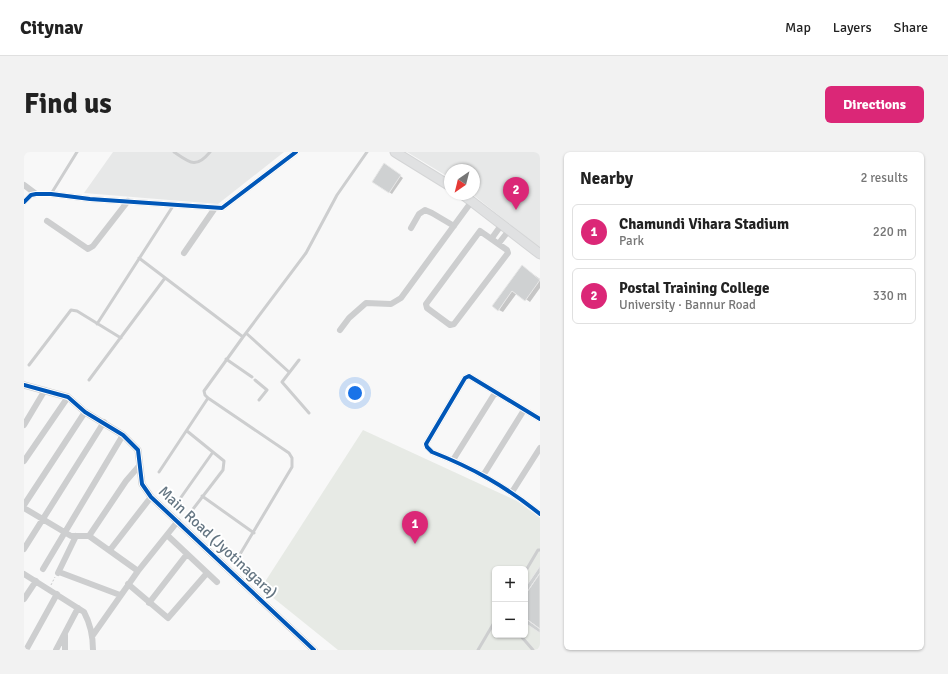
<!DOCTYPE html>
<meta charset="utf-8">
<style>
body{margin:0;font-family:Signika,sans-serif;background:#f2f2f2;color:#222}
.controls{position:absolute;right:12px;bottom:12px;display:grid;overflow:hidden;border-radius:6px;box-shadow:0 1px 3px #0004}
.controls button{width:36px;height:36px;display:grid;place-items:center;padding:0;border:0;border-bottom:1px solid #e0e0e0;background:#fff;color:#222;font:20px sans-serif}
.compass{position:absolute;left:420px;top:12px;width:36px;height:36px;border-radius:50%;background:#fff;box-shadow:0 1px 3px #0004;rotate:215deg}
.you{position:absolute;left:331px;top:241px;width:14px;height:14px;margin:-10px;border:3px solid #fff;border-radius:50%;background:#1a73e8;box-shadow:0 0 0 6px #1a73e833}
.badge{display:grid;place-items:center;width:26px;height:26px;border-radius:50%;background:#db2777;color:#fff;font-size:13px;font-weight:700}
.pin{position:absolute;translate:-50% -33px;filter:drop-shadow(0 1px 2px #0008)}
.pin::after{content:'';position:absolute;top:21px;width:14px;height:12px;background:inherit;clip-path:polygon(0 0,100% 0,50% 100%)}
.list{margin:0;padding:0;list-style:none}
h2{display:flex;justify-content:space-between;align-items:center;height:52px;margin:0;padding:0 16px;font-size:17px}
h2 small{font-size:13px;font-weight:400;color:#767676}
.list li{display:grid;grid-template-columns:26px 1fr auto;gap:12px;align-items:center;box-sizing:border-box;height:56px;margin:0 8px 8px;padding:0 8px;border:1px solid #e0e0e0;border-radius:6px}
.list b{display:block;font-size:15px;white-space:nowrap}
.list p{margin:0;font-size:13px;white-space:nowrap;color:#767676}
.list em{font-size:13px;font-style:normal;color:#767676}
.map{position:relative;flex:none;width:516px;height:498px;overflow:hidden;border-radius:6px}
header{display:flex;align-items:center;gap:24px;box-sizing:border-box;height:56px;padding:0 20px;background:#fff;border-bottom:1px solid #e0e0e0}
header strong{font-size:19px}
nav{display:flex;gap:22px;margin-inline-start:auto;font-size:14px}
.intro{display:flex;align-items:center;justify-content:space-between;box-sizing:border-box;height:96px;padding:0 24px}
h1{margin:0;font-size:28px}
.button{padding:10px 18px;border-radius:6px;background:#db2777;color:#fff;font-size:14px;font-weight:700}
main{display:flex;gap:24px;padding:0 24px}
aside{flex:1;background:#fff;border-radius:6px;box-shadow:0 1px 3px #0004}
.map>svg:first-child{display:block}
</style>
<header>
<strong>Citynav</strong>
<nav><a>Map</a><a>Layers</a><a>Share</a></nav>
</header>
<div class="intro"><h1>Find us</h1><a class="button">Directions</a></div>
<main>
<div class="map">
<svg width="516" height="498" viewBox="0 0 516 498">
<rect width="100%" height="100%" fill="#f8f8f8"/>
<path fill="#e7e8e8" d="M89,0h171l-66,52 -134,-11z
M383,0h133v96l-68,-54h2v-24h-24v8z"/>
<path fill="#e7eae5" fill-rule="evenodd" d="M339,278l154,71 23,17v132h-202l-77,-62zM471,417h30v66h-30z"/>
<path fill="#0003" d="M363,14l16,12 -11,16 -19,-13z
M502,117l14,10v9l-10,14 -13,-9 -14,19 -4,-2z"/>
<path fill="#cfd1d2" stroke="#e8e8e8" d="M360,11l17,12 -12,18 -17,-11z
M498,113l18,15 -15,21 -13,-10 -14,20 -6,-5z
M516,414v7l-15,22v-7z
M516,421v56l-15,-11v-23z
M501,466l15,11v4l-15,-10z"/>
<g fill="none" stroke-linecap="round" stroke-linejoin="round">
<defs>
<path id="primary" d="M371,0l55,34
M438,42l78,60"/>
</defs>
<use href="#primary" stroke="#d4d5d6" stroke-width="11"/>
<path stroke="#cacbcc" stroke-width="1" stroke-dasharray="2 2" stroke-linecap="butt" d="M27,433l4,-8"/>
<path stroke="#cdcecf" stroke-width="3" d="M150,0c16,11 22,17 36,0
M27,42l26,-42
M115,106l104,79
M73,172l76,-118
M222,181l43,39
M202,207l26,18
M275,208l-17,22 27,31
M5,213l42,-55 6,1 44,27
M65,228l76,-102
M231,228l12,10 -8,10
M163,279l37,30 -1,9 -33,43
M135,320l49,-74
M178,344l52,37
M153,351l36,-51
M212,409l56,-94v-9l-3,-5 -81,-55 -3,-3 -1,-4 39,-54 63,-84 31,-58 30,-43
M501,420l13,-22h2
M496,483l13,15
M454,498l17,-29"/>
<path stroke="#cdcecf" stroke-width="6" d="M0,33l12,9
M0,50l7,-7 5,-1h15l39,5 132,9 74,-56
M23,69l41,28 5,-3 35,-45
M387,76l8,-14 6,-4 7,3 22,13
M456,79l27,19 1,3 -54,71 -4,1 -23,-17 -1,-4z
M468,86l10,-14
M475,91l11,-14
M160,101l31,-45
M316,178l9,-12 17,-15 25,1 10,-6 71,-97
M516,267l-71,-43 -4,2 -39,66 1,3 5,5c41,16 73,34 108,62
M0,273l21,-35
M429,308l42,-67
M0,309l44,-64
M460,322l40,-64
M488,340l28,-44
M0,353l61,-93
M0,356l47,28h18l49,35
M143,383l50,47
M65,384l37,-55 13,-15
M0,397l80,-127
M86,398l41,-53
M19,417l80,-134
M35,420l61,23
M34,421l18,-37
M0,422l60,38c7,13 9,24 9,38
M104,432l40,34 39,-45
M0,447l12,-18
M125,451l38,-49
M41,483v15
M69,483l45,-64 40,-50
M2,498l31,-56
M32,498l22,-42"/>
<path stroke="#cdcecf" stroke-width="7" d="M0,233l44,12 17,15 38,23 15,15 4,34 9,13 163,153"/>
<use href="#primary" stroke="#e0e1e2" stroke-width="9"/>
<defs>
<path id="cycleway" d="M0,50l7,-7 5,-1h15l39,5 132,9 74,-56
M0,233l44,12 17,15 38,23 15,15 4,34 9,13 163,153
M516,267l-71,-43 -4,2 -39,66 1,3 5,5c41,16 73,34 108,62"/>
</defs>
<use href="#cycleway" stroke="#fff" stroke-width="6"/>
<use href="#cycleway" stroke="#0057b8" stroke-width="4"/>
</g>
<g text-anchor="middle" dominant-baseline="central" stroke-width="4" stroke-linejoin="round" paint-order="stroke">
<g font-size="15" fill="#647582" stroke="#fff">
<text transform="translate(194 390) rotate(43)">Main Road (Jyotinagara)</text>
</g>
</g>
</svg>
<div class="controls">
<button>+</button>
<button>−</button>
</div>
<svg class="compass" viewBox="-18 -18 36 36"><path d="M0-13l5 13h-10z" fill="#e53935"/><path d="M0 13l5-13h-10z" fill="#767676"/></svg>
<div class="you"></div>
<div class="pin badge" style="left:391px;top:392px">1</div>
<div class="pin badge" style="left:492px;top:58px">2</div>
</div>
<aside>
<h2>Nearby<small>2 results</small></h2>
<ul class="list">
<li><span class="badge">1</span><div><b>Chamundi Vihara Stadium</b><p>Park</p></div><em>220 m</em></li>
<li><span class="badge">2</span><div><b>Postal Training College</b><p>University · Bannur Road</p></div><em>330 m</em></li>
</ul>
</aside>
</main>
